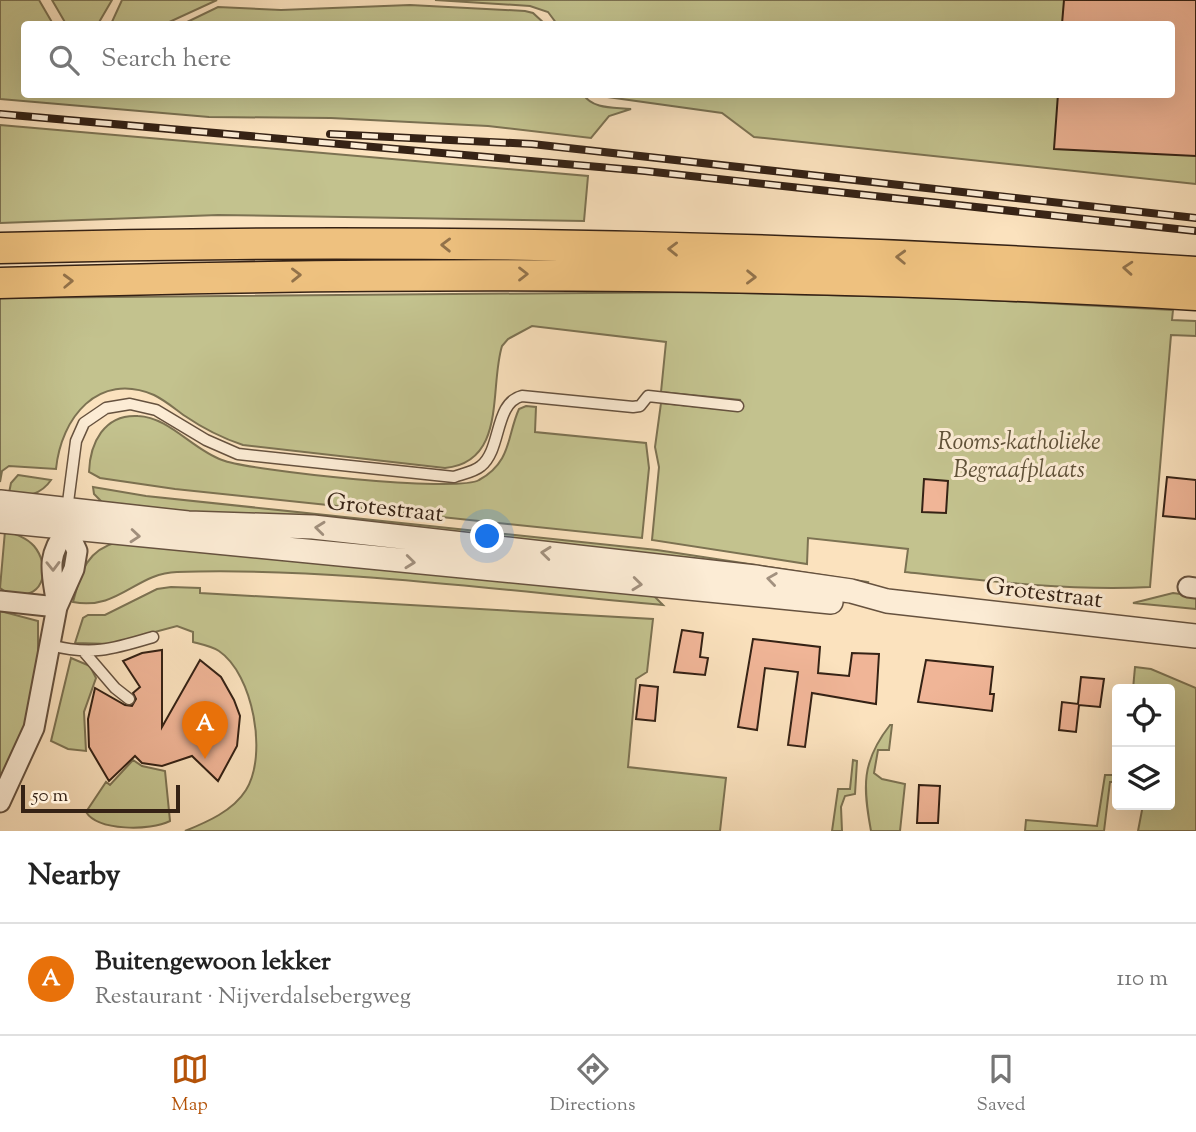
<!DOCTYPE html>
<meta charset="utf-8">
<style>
body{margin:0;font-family:"Sorts Mill Goudy",serif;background:#f2f2f2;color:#222}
.controls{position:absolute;right:21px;bottom:21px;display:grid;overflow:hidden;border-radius:7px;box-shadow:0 7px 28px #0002}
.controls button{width:63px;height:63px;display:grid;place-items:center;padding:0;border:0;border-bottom:2px solid #e0e0e0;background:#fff;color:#222;font:35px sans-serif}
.scale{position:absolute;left:21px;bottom:18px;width:159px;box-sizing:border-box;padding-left:7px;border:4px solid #352215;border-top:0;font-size:19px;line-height:24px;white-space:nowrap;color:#352215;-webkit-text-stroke:5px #fcecd5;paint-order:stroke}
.you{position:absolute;left:488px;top:537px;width:24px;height:24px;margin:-18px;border:5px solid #fff;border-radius:50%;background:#1a73e8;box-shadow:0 0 0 10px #1a73e833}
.badge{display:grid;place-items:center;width:46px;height:46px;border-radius:50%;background:#b45309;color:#fff;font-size:23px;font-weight:700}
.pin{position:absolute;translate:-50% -58px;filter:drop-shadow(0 2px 4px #0008)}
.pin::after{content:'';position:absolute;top:37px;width:24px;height:21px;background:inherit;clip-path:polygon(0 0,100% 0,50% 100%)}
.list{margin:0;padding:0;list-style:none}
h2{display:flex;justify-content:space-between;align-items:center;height:91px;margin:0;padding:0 28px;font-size:30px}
h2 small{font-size:23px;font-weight:400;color:#767676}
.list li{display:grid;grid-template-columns:46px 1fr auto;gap:21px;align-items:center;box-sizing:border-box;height:112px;padding:0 28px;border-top:2px solid #e0e0e0}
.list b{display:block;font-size:26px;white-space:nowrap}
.list p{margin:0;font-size:23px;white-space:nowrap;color:#767676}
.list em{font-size:23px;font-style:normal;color:#767676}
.icon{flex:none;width:38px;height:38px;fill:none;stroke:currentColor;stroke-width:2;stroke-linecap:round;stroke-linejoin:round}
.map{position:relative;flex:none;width:1196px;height:831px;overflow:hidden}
.search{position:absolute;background:#fff;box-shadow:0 7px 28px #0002;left:21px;right:21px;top:21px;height:77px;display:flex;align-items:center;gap:18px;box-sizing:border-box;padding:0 24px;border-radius:7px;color:#767676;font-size:26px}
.sheet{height:203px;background:#fff}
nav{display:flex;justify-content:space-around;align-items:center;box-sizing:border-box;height:98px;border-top:2px solid #e0e0e0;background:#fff;font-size:19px;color:#767676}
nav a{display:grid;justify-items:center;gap:4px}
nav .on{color:#b45309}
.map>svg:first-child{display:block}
</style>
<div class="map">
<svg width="1196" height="831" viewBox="0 0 1196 831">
<rect width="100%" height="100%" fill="#fbe2be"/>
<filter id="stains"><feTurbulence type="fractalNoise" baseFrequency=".00286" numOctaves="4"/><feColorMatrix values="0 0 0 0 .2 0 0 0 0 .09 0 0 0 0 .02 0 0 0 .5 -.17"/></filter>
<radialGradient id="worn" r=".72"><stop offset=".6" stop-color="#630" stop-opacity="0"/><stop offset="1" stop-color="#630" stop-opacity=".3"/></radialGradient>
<path fill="#c3c28e" stroke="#7c7252" stroke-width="2" d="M0,0h39l14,24h-29v70h559c10,16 32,13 48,15l-22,7 -18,22 -103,-12 -157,-8 -122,-1 -209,-18z
M52,0h60l-14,24h-32z
M122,0h95l-52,24h-54z
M435,0h761v184l-442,-47 -32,-24 -129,-18 579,-1v-70h-615l-9,-12 -18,-6z
M410,5l115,6 8,2 12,11h-362l35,-17 63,3z
M0,125l588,51 -4,45 -366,-6 -218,8z
M698,292l251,6 224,12 -1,10 24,1v15l-25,-1 -21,252c-82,4 -164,-6 -245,-15l3,-23 -100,-11 -1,26 -155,-24 7,-73 -4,-20 6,-44 77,8 2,-11 -79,-8 5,-50 -134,-16 -24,13 -6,7c-13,42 5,116 -57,122l-202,-23c-21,-7 -39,-16 -58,-29 -10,-7 -19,-15 -31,-21 -56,-24 -93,23 -98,74l-47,-3 -7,5 -2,11v-184z
M526,406l10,1 -1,25 111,11 3,25 -7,70 -467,-49 -75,-11 -11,-6c1,-29 15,-58 49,-56 31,1 55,34 84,44 28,11 236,33 257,20 33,-18 28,-45 40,-71z
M18,475l33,5c-10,15 -25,17 -43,18l3,-15z
M93,487l53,9 511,54 211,32 -1,3 -658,-67 -104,-13 -11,-11z
M5,531c10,3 21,6 29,15 16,19 12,53 -19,48 -7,-2 -10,-1 -15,-6z
M117,542l531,48 15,15c-159,-14 -327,-38 -486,-33 -41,1 -59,39 -104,30 8,-29 12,-51 44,-60z
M171,587l29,1v5l453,26 -6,53 -11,7 -8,88 98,11 -6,53h-535c22,-9 48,-20 61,-41 22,-35 7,-116 -27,-139 -7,-5 -18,-7 -26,-9v-10l-16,-6 -67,18 -35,-1 8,-25 5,-3h17l52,-26z
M1173,593l23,3v13l-63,-6z
M0,611l38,10v42l-12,60 -26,59z
M71,658l19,8 6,12 -12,34 2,39 -18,-2 -17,-8z
M1135,667l16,2 45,19v143h-58l5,-26h27v-116h-37z
M890,725h2l-3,25h-11l-4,23 8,6 23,5 -5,47h-29c-8,-44 -10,-69 19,-106z
M133,760l9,6 23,5 5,50c-20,10 -72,10 -84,-9l20,-30 4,3z
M853,760l4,1 -2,33 -10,2 -4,11 1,24h-10l6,-42h12z
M1105,775h12v7h-7l-6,49h-79l1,-11 71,6z"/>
<path fill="#f0b597" stroke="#352215" stroke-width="2" d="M1064,0h132v156l-142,-7 4,-55h114v-70h-110z
M1167,477l29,3v39l-33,-3z
M924,479l24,2 -2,32 -24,-1z
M682,630l21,3 -3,24 8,1 -3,17 -31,-3z
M753,639l67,8 -2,26 31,3 3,-23 27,1 -3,50 -64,-11 -7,54 -17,-2 10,-73 -33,-4 -8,62 -19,-3z
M162,650v77l38,-67 21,17 13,23 6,16 -3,30 -19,35 -26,-25 -30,10 -20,-3 -7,-7 -26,25 -20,-34 -1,-28 7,-31 30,17 7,1 4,-7 -3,-6 7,-6 -17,-26 19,-8z
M926,660l67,7 -3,27h4l-2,17 -74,-9z
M1081,677l23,2 -4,28 -21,-2 -3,27 -17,-2 3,-28 16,2z
M640,685l18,2 -3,34 -19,-2z
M919,785l21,1 -2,37h-21z"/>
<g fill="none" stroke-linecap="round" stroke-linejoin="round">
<defs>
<path id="service" d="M67,510l9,-69 8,-18 22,-15 24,-4 26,6 50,30 32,14 216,23c8,-3 20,-5 27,-11 21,-17 13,-63 41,-70l111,11 7,-1 8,-10 90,10
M50,645c42,11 63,4 103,-8
M85,653l30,35 14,11"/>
<path id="minor" d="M1188,587l8,1
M0,601l57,6
M57,606c-5,-35 -12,-47 10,-77
M0,802l34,-74 23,-121 17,-38 3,-18 -10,-22v-14"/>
<path id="tertiary" d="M0,502l188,21 125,4 442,50 96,14 36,10 309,35
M0,521l831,81"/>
<path id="primary" d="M0,248c398,-11 798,-2 1196,24
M0,283c399,-12 797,-12 1196,12"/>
</defs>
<use href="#service" stroke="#66523f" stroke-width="13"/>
<use href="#minor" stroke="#66523f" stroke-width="23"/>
<use href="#tertiary" stroke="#66523f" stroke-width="26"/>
<use href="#primary" stroke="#352215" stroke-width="33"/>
<use href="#service" stroke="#fcecd5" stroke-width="10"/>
<use href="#minor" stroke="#fcecd5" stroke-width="19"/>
<use href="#tertiary" stroke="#fcecd5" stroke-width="23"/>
<use href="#primary" stroke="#eec17f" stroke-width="30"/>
<defs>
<path id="rail" d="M0,114l645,57 551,60
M330,134l202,10 664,74"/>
</defs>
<use href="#rail" stroke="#352215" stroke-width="8"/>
<use href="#rail" stroke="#fcecd5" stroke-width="5" stroke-dasharray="16" stroke-linecap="butt"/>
</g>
<defs><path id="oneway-chevron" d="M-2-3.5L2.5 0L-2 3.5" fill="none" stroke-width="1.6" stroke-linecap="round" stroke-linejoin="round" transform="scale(1.75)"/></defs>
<g stroke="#92724a">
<use href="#oneway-chevron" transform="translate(446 245) rotate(-179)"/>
<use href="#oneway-chevron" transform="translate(673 249) rotate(-179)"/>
<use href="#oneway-chevron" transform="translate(901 257) rotate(-178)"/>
<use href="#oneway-chevron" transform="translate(1128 268) rotate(-176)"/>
<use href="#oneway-chevron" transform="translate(523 274)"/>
<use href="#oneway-chevron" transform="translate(296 275) rotate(-1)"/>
<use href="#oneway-chevron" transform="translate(751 277) rotate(1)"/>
<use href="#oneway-chevron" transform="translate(68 281) rotate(-2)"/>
</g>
<g stroke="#a2917f">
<use href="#oneway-chevron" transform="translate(320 528) rotate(-174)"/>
<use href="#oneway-chevron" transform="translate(135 536) rotate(5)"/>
<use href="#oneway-chevron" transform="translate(546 553) rotate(-174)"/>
<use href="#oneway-chevron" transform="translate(410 562) rotate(6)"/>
<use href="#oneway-chevron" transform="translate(53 566) rotate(89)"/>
<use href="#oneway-chevron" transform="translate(772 579) rotate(-172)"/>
<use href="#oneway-chevron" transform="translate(637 584) rotate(6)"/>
</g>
<g text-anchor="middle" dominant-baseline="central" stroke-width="6" stroke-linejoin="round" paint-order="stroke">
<g font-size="24" font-style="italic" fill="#605239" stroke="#fcecd5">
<text x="1019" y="443">Rooms-katholieke<tspan x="1019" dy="28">Begraafplaats</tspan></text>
</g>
<g font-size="24" fill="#352215" stroke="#fcecd5">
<text transform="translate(385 509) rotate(6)">Grotestraat</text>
<text transform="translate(1044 594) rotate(7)">Grotestraat</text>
</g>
</g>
<rect width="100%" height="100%" filter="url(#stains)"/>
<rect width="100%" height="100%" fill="url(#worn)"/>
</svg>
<div class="controls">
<button><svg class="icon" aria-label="locate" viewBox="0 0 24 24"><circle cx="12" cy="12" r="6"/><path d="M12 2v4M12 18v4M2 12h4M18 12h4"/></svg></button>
<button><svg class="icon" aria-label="layers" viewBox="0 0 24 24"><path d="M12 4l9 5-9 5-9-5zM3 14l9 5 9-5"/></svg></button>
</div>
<div class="scale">50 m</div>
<div class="you"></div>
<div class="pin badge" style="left:205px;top:759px;background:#e8710a">A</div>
<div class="search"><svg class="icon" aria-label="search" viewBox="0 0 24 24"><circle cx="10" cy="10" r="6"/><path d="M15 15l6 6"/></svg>Search here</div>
</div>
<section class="sheet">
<h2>Nearby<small></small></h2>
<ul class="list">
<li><span class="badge" style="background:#e8710a">A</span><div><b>Buitengewoon lekker</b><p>Restaurant · Nijverdalsebergweg</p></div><em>110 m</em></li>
</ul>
</section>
<nav>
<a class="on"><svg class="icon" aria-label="map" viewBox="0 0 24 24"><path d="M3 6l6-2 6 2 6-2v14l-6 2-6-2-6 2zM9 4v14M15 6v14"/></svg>Map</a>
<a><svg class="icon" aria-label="directions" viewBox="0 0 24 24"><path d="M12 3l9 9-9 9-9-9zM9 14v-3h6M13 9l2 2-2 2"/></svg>Directions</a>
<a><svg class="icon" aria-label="saved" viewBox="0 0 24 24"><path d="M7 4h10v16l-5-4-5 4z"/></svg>Saved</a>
</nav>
